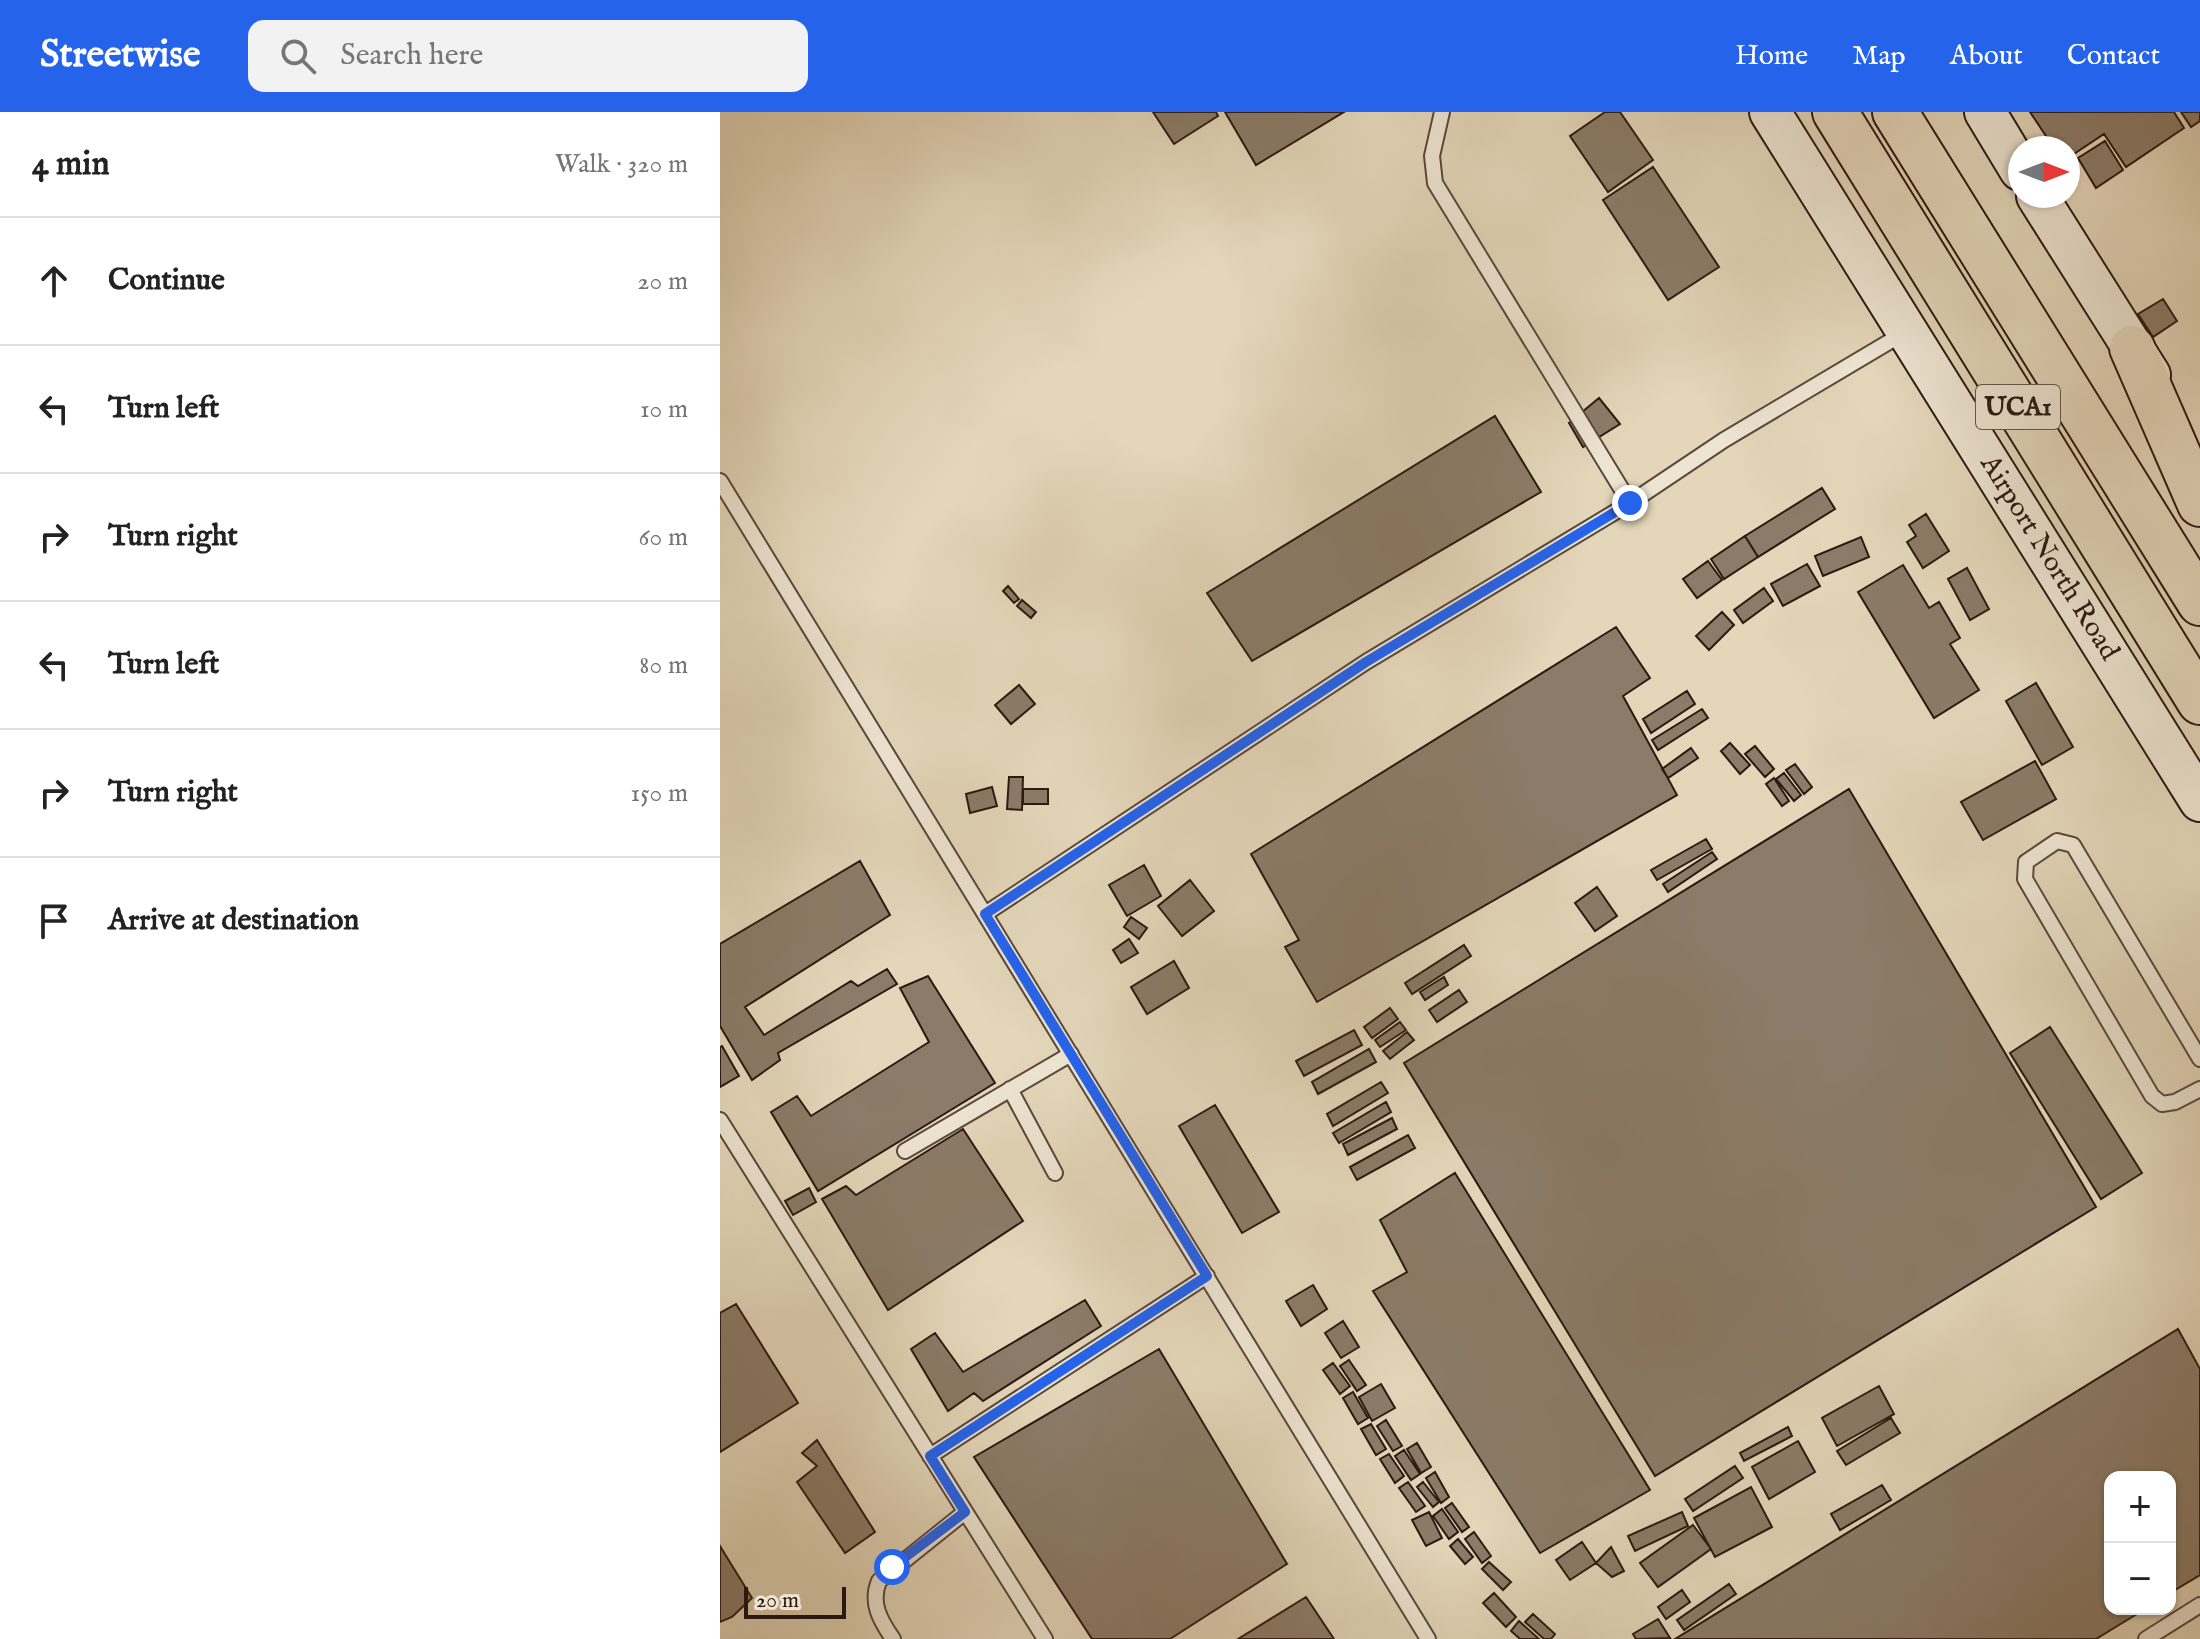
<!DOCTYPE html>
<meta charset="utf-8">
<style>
body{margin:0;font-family:"IM FELL English",serif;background:#f2f2f2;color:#222}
.controls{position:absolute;right:24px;bottom:24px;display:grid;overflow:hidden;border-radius:16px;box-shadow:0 2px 6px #0004}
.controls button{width:72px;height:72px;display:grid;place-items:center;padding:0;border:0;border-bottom:2px solid #e0e0e0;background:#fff;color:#222;font:40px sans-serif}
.compass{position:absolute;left:1288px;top:24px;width:72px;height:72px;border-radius:50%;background:#fff;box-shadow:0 2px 6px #0004;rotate:90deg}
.scale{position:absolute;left:24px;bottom:20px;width:102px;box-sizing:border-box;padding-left:8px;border:4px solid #2c1911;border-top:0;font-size:22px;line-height:28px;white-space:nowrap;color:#2c1911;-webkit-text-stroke:6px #ede4d2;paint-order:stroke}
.stop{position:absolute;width:24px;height:24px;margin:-18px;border:6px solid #2563eb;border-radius:50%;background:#fff}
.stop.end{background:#2563eb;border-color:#fff;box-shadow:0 2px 8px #0008}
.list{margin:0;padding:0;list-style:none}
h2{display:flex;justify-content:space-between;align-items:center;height:104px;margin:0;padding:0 32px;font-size:34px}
h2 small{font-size:26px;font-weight:400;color:#767676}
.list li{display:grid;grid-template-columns:52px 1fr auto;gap:24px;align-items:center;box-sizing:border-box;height:128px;padding:0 32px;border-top:2px solid #e0e0e0}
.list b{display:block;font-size:30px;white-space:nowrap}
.list em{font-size:26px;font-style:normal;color:#767676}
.icon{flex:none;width:44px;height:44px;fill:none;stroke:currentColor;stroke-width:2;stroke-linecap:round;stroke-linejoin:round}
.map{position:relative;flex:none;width:1480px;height:1527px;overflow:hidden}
header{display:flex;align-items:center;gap:48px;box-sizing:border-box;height:112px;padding:0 40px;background:#2563eb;color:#fff}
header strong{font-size:38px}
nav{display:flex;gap:44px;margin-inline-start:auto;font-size:28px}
.search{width:560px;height:72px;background:#f2f2f2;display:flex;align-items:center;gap:20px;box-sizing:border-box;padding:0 28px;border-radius:16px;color:#767676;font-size:30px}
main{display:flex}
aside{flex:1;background:#fff}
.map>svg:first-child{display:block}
</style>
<header>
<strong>Streetwise</strong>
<div class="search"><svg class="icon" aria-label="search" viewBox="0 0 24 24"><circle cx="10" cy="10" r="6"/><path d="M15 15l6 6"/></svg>Search here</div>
<nav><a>Home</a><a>Map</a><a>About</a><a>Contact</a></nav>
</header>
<main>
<aside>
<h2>4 min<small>Walk · 320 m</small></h2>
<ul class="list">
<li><svg class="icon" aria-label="ahead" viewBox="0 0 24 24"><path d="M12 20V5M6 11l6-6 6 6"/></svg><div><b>Continue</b></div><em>20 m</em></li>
<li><svg class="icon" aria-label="left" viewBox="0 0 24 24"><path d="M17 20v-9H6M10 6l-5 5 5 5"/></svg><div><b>Turn left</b></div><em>10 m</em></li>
<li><svg class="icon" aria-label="right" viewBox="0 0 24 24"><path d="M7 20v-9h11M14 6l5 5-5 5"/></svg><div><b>Turn right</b></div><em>60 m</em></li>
<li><svg class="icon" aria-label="left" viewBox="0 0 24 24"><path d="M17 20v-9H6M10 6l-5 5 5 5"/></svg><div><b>Turn left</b></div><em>80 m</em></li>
<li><svg class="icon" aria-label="right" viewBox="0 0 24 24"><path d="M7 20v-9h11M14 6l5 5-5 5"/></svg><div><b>Turn right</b></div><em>150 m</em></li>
<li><svg class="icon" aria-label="arrive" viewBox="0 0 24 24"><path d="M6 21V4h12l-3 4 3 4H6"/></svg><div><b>Arrive at destination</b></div></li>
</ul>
</aside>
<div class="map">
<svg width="1480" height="1527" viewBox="0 0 1480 1527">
<rect width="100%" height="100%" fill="#e3d6b9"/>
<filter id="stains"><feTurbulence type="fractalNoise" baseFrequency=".0025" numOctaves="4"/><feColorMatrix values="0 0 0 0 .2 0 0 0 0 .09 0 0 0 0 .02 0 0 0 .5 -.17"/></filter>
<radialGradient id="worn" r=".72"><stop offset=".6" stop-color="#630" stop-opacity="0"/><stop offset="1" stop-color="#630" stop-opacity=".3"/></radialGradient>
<path fill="#8b7b68" stroke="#2c1911" stroke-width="2" d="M433,0h63l2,4 -44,28z
M505,0h119l-88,53z
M885,0h15l33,48 -45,32 -38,-56z
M1310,0h144l10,16 -58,39 -22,-33 -36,24v-10h-14z
M1461,0h19v9l-9,6z
M1385,29l18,29 -27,18 -18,-30z
M933,55l66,100 -51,33 -65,-100z
M1443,187l14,22 -24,16 -15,-23z
M879,286l21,26 -37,23 -14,-24z
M775,304l46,76 -289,169 -45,-68z
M1102,376l13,21 -77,48 -13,-21z
M1206,402l23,37 -26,17 -16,-26 9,-6 -7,-11z
M1025,424l13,21 -34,22 -13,-20z
M1141,425l8,20 -46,19 -8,-20z
M988,449l14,19 -25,18 -14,-19z
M1087,452l13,22 -37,20 -12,-22z
M1183,453l26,43 10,-6 21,36 -10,6 29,46 -45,28 -76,-126z
M1247,456l22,41 -19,11 -22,-41z
M288,474l11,13 -5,4 -11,-12z
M1044,476l9,13 -30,22 -9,-13z
M302,488l14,12 -5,6 -14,-12z
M1002,500l12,13 -25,25 -13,-14z
M896,515l34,51 -27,18 54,99 -360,207 -32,-55 14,-7 -48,-86z
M1316,571l37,64 -31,18 -36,-64z
M299,573l16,19 -24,20 -16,-19z
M967,579l8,13 -44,29 -8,-14z
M982,597l6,9 -50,32 -6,-10z
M1010,631l20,22 -10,9 -19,-23z
M1035,634l19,23 -9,8 -20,-23z
M971,636l7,10 -30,20 -6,-9z
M1315,649l21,38 -73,41 -22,-38z
M1075,652l17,23 -8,7 -18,-24z
M1064,661l17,22 -7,6 -18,-22z
M289,665h14l-1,33 -15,-1z
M1054,666l15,23 -7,5 -16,-22z
M272,675l5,19 -27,7 -4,-19z
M303,677h25v15h-25z
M1129,677l247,418 -441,269 -251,-413z
M986,727l6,10 -55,31 -6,-10z
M992,740l5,7 -49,33 -5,-8z
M140,749l30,54 -145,92 19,28 87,-54 7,5 29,-17 10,15 -119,69 2,7 -28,20 -32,-54v-82z
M424,753l17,31 -34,20 -18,-31z
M470,768l24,31 -32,25 -24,-30z
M877,775l20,29 -22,15 -20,-28z
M411,805l16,11 -8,11 -15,-12z
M409,827l9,14 -17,10 -8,-13z
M744,833l7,11 -59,38 -7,-11z
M454,849l15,27 -42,26 -16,-27z
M208,864l67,107 -177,108 -47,-79 26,-16 14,20 118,-74 -29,-54z
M724,865l4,8 -23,15 -5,-8z
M739,878l8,12 -30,20 -8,-12z
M670,896l8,11 -26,19 -8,-11z
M680,910l6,8 -26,17 -5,-7z
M1330,915l92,146 -41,26 -91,-146z
M634,918l8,15 -58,31 -8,-15z
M687,920l7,8 -24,19 -7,-8z
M2,934l17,30 -19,11v-40z
M649,937l7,13 -58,32 -6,-12z
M661,970l7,11 -55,33 -6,-12z
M666,990l5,10 -52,31 -6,-10z
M495,993l64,107 -37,21 -63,-107z
M672,1006l5,11 -49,26 -5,-11z
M243,1017l60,92 -135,89 -66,-111 24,-13 10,9z
M688,1023l7,13 -58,32 -7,-13z
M735,1061l195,317 -110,63 -167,-262 34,-19 -27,-52z
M89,1076l7,14 -23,13 -8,-14z
M593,1173l14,24 -26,17 -15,-25z
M365,1188l16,26 -118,75 -9,-8 -26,18 -37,-62 24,-16 28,39z
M16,1192l62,99 -78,49v-139z
M623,1209l16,26 -18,11 -16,-25z
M1458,1217l22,40v206l-30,18v-116h-60v132h35l-49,30h-421z
M439,1237l128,215 -117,75h-78l-118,-182z
M629,1248l17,25 -9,6 -17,-25z
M613,1251l17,23 -10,8 -17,-24z
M661,1272l14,24 -23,13 -13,-24z
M1159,1274l15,28 -57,32 -15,-28z
M633,1280l15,26 -10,6 -15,-26z
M1171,1306l9,15 -54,32 -9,-14z
M666,1308l16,26 -9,5 -16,-25z
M651,1312l15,25 -10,6 -15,-26z
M1068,1315l4,9 -48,25 -4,-8z
M97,1328l58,92 -30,21 -48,-71 20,-16 -15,-13z
M1078,1329l17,31 -46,27 -17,-32z
M697,1331l14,24 -10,6 -14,-24z
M684,1338l16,24 -9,6 -16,-24z
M669,1342l15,22 -9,7 -15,-24z
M1015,1354l8,12 -50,33 -8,-12z
M715,1360l14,25 -8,6 -15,-25z
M688,1370l17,24 -9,6 -17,-24z
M703,1370l16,20 -6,5 -16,-20z
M1162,1373l9,15 -51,30 -9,-16z
M1031,1375l21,40 -57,30 -21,-39z
M732,1391l17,24 -7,5 -17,-24z
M722,1397l16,23 -9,7 -16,-23z
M709,1400l13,26 -16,8 -14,-26z
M962,1400l6,14 -53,25 -7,-15z
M973,1413l18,24 -53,38 -18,-24z
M754,1420l17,24 -9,7 -17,-24z
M738,1427l15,18 -8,7 -15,-18z
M862,1430l14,21 -26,17 -14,-20z
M0,1434l32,52 -20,19 -12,5z
M891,1435l13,24 -12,6 -16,-14z
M769,1450l22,20 -8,8 -21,-21z
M1009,1472l7,10 -52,36 -7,-10z
M962,1478l8,12 -24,17 -8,-12z
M774,1481l22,24 -10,10 -23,-24z
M586,1485l28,42h-96z
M813,1502l22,20 -4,5h-7l-19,-17z
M938,1507l12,19 -34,1 -3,-5z
M799,1509l20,18h-19l-9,-8z"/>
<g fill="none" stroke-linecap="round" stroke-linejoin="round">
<defs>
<path id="lane" d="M722,0l-10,44 3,27 195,320
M0,369l708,1158
M265,802l381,-252 264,-159 94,-63 180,-107
M1480,947l-127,-214 -16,-4 -31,21 -1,17 127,217 10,8 13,-2 25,-13
M290,977l45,84
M0,1008l325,519
M185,1039l166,-97
M210,1344l277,-180
M173,1527c-13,-19 -23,-36 -14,-58l86,-69
M1426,1527l54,-34"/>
<path id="secondary" d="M1050,0l430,689
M1265,0l35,58
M1317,84l113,179"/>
<path id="primary" d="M1115,0l365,590
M1175,0l305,491
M1412,236l68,156"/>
</defs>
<use href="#lane" stroke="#5a483b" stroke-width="18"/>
<use href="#secondary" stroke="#2c1911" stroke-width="44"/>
<use href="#primary" stroke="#2c1911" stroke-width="48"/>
<use href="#lane" stroke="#ede4d2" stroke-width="14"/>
<use href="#secondary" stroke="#ede4d2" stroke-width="40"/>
<use href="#primary" stroke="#e3d6b9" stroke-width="44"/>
</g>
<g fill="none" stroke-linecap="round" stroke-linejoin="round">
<path stroke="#2563eb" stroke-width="10" d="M172,1455l73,-55 -35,-56 277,-180 -222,-362 381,-252 264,-159"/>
</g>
<g text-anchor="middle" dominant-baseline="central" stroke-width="6" stroke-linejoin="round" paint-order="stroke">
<rect fill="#ede4d2" stroke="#66564b" stroke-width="2" x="1256" y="273" width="84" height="44" rx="6"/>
<g font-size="26" font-weight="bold" fill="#2c1911">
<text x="1298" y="295">UCA1</text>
</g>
<g font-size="28" fill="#2c1911" stroke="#ede4d2">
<text transform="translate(1329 446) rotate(58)">Airport North Road</text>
</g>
</g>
<rect width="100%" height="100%" filter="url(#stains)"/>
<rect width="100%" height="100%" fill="url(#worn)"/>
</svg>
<div class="controls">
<button>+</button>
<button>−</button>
</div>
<svg class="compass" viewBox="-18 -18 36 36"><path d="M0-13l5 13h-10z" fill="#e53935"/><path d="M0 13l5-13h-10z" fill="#767676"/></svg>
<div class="scale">20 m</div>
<div class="stop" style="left:172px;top:1455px"></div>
<div class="stop end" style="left:910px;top:391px"></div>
</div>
</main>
